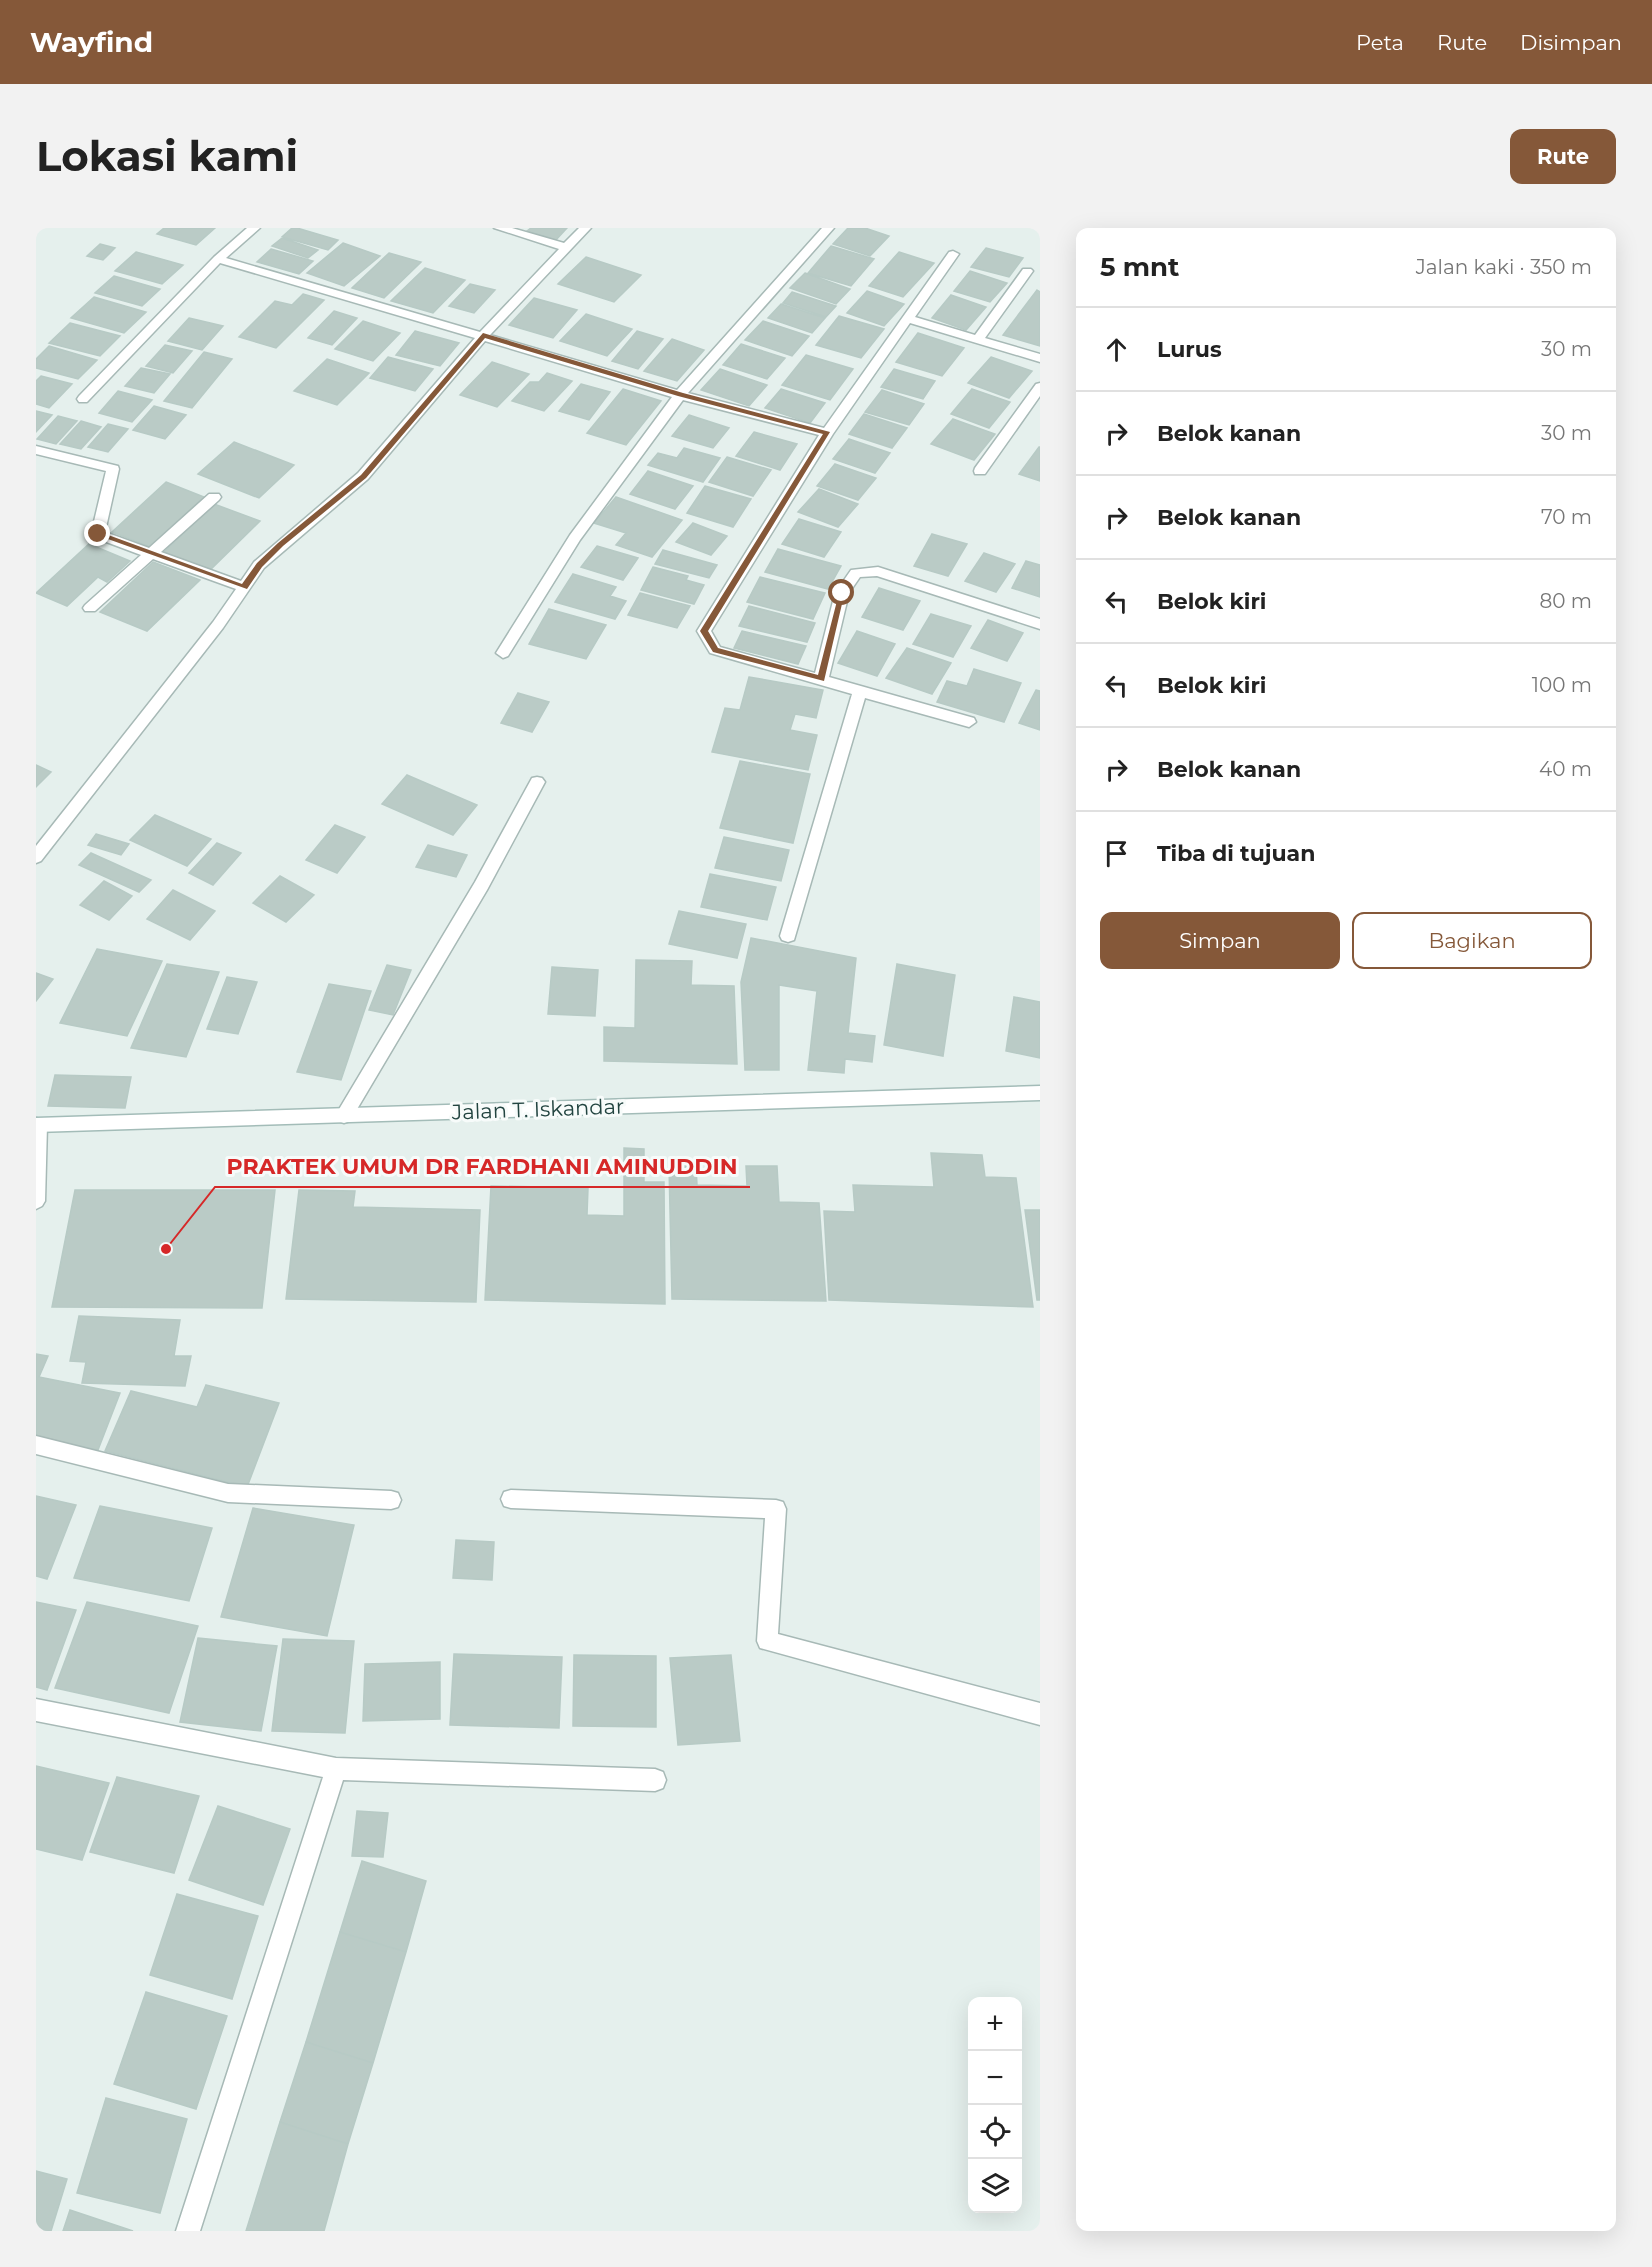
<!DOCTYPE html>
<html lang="id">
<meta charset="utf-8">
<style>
body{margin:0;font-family:Montserrat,sans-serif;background:#f2f2f2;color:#222}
.controls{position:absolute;right:18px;bottom:18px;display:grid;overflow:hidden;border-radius:12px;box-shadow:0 6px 24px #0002}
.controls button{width:54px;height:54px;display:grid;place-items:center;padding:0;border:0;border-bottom:2px solid #e0e0e0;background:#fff;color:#222;font:30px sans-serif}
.stop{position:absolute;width:18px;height:18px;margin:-14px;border:4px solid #855839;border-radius:50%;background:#fff}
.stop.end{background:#855839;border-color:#fff;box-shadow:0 2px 6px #0008}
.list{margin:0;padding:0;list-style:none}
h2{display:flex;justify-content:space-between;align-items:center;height:78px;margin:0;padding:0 24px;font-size:26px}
h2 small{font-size:20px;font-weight:400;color:#767676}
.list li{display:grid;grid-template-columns:39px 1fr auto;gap:18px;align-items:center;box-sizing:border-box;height:84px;padding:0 24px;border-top:2px solid #e0e0e0}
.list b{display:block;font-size:22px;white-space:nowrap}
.list em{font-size:20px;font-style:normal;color:#767676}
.actions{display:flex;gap:12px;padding:18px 24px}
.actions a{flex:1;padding:14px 0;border:2px solid #855839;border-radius:12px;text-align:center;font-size:21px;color:#855839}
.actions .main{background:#855839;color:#fff}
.icon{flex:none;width:33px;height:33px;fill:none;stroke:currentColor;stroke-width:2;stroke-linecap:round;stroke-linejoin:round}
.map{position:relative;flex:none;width:1004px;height:2003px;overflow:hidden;border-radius:12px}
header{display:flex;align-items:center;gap:36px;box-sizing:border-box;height:84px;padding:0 30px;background:#855839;color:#fff}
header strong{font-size:28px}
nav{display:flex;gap:33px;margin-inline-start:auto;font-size:21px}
.intro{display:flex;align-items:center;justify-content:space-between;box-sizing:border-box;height:144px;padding:0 36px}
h1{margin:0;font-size:42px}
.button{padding:15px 27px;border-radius:12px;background:#855839;color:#fff;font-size:21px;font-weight:700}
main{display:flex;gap:36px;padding:0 36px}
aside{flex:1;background:#fff;border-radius:12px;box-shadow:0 6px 24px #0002}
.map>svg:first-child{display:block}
</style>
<header>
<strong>Wayfind</strong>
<nav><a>Peta</a><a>Rute</a><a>Disimpan</a></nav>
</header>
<div class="intro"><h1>Lokasi kami</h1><a class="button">Rute</a></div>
<main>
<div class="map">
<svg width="1004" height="2003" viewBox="0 0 1004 2003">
<rect width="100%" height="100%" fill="#e5f0ed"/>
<path fill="#bacbc6" stroke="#b7cac5" stroke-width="1.5" d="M128,0h51l-19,17 -39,-11z
M256,0h5l41,12 -10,10 -46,-13z
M495,0h36l-11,12 -29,-9z
M812,0h17l24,8 -19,20 -37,-12z
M246,10l36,12 -10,8 -36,-12z
M307,15l37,13 -36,30 -37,-13z
M64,16l15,4 -12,12 -16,-4z
M795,18l43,13 -23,27 -43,-13z
M950,20l37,10 -14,19 -38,-10z
M235,21l42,12 -14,13 -42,-12z
M100,24l47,13 -21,19 -47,-13z
M863,24l35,11 -31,34 -34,-11z
M353,25l32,9 -37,36 -32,-10z
M550,29l55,18 -27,27 -56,-18z
M389,40l40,12 -32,33 -42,-12z
M934,43l37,12 -17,19 -36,-11z
M769,45l45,16 -14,15 -46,-16z
M78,48l46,13 -18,17 -47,-13z
M434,56l25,6 -21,23 -25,-7z
M1001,62l3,2v54l-37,-11z
M831,63l37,13 -20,22 -37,-13z
M756,64l44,14 -10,11 -43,-14z
M267,66l21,6 -48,48 -37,-11 36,-36 17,4z
M915,67l35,12 -20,23 -34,-12z
M58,69l52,15 -22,21 -53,-15z
M498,70l43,12 -24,28 -44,-13z
M745,76l44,14 -13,15 -44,-15z
M298,83l23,7 -25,27 -24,-7z
M550,86l46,15 -25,27 -47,-15z
M803,88l45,13 -23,29 -45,-13z
M153,90l34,8 -21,24 -34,-9z
M327,93l37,12 -27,28 -38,-12z
M727,93l46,15 -17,20 -47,-16z
M34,95l50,13 -20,20 -51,-13z
M379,103l44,12 -19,23 -44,-11z
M601,103l26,8 -25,30 -26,-8z
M882,105l46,15 -22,28 -46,-14z
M636,111l32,11 -27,31 -33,-10z
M705,116l44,14 -18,21 -44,-14z
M129,117l27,6 -19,22 -27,-7z
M13,118l48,14 -19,19 -42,-11v-9z
M168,124l28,7 -40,49 -28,-7z
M770,127l47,14 -23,31 -48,-15z
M352,129l45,12 -18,22 -45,-13z
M955,129l41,14 -23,27 -41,-15z
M291,131l42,14 -32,32 -43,-14z
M456,134l37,12 -32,33 -37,-12z
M105,140l29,6 -16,19 -29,-7z
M684,141l47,16 -18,21 -48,-16z
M858,141l41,12 -12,18 -42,-12z
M511,145l25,8 -28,30 -32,-10 18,-19h9z
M5,148l31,8 -23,24 -13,-4v-23z
M545,156l29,8 -21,28 -30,-9z
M587,161l38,12 -35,44 -39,-12z
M745,161l44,14 -15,20 -45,-15z
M936,161l38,13 -21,26 -38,-14z
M846,162l42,14 -15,21 -44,-13z
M82,163l34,9 -20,22 -33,-9z
M118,178l32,9 -21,24 -32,-9z
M0,183l16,4 -16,17z
M828,186l43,14 -15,20 -43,-14z
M653,187l40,13 -16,20 -41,-12z
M22,188l19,5 -21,23 -19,-5z
M917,191l42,15 -21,26 -43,-16z
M45,193l20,6 -20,22 -21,-5z
M72,196l20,5 -20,23 -20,-5z
M718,204l43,12 -17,26 -44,-14z
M813,211l41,14 -15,20 -42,-14z
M198,214l60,23 -35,33 -61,-24z
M1003,219h1v34l-21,-7z
M648,220l36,10 -17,24 -55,-17 10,-12 19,5z
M691,229l44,13 -18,26 -44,-14z
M799,236l41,14 -18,22 -41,-14z
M612,243l45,15 -18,23 -45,-15z
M130,254l38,15 -53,50 -39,-15z
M669,258l46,13 -18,28 -46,-14z
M783,261l39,15 -20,23 -40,-15z
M580,269l66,23 -30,37 -36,-12 10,-12 -32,-10z
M178,276l46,17 -51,50 -46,-18z
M763,291l42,13 -17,25 -42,-13z
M657,295l34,13 -16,19 -35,-13z
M896,306l35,10 -19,32 -34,-10z
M53,316l41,17 -23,21 -9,-5 -31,29 -31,-13z
M561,318l41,12 -15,22 -42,-13z
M742,321l63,17 -13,23 -63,-17z
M627,322l54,15 -8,13 -54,-14z
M948,325l31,11 -19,28 -31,-11z
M990,333l14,4v32l-28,-9z
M117,334l47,18 -53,51 -47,-19z
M617,339l35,9 -2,4 18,5 -10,19 -53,-14z
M537,346l43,13 -6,9 16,5 -11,18 -60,-17z
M724,349l65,16 -12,26 -66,-17z
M843,360l41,13 -17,29 -41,-13z
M604,365l50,13 -13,22 -49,-13z
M713,378l66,17 -8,19 -68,-16z
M513,381l57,16 -20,34 -57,-15z
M895,386l40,12 -18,31 -40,-13z
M952,392l35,13 -16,28 -36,-13z
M706,403l64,15 -8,18 -64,-16z
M821,403l38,13 -18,32 -39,-13z
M871,420l44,15 -19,31 -46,-16z
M938,441l47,14 -17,39 -67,-20 10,-21 20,5z
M713,449l74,13 -7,28 -21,-4 -5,16 27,5 -9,35 -96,-18 13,-44 15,2z
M1000,462l4,1v39l-21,-7z
M482,465l31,9 -17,30 -31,-9z
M704,533l70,13 -17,69 -73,-15z
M0,537l15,7 -15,15z
M371,547l70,30 -24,30 -71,-31z
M119,587l56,24 -24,27 -57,-26z
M299,597l30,12 -28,36 -31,-13z
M60,606l33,10 -8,11 -33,-10z
M688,609l65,13 -8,31 -66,-13z
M181,615l24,10 -28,32 -24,-12z
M392,617l39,10 -11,22 -40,-10z
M55,625l60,27 -12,12 -60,-27z
M674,646l66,13 -9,33 -66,-13z
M244,648l34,19 -28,27 -33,-19z
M68,653l28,15 -23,24 -29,-15z
M137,662l42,21 -25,29 -43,-21z
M643,683l67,13 -9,34 -68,-14z
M715,710l105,20 -8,75 27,3 -3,26 -27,-3 -1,14 -36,-3 9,-79 -38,-6v85h-34l-4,-88z
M61,721l65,12 -35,75 -67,-13z
M600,732l56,1 -1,24 43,1 3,78 -133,-3v-34l31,1z
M131,736l52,8 -33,85 -55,-9z
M861,736l58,11 -12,81 -59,-11z
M351,737l24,5 -18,45 -24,-5z
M516,739l46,3 -3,46 -47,-2z
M0,745l17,6 -17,22z
M191,749l30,5 -19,52 -31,-5z
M293,756l42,7 -30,89 -44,-8z
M978,769l26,5v56l-34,-7z
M19,847l76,2 -6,31 -77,-2z
M588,920l20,1v33h20l1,122 -180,-4 6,-114 97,2 -1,27 37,1z
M895,925l51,2 3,22 31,1 17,129 -204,-7 -5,-89 31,1 -2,-27 81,2z
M633,938h27l1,19 50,1 -1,-20h31l2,36 40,1 7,98 -154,-2z
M39,962h200l-13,118 -210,-1z
M263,962l56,1 -2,16 127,3 -4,92 -190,-3z
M989,982h15v90h-3z
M43,1088l101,4 -6,36h17l-6,30 -103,-3 4,-21 -16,-1z
M0,1126l12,2 -9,21 81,16 -22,57 -62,-13z
M170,1157l73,18 -32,84 -142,-36 26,-60 66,16z
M0,1268l40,9 -29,74 -11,-3z
M64,1278l112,22 -23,73 -115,-23z
M217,1280l101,17 -27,111 -106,-19z
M420,1312l38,2 -2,38 -39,-2z
M0,1374l40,8 -29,80 -11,-3z
M51,1374l111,24 -29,87 -114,-25z
M162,1410l79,8 -16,85 -81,-9z
M247,1411l71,2 -9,92 -73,-2z
M418,1426l108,3 -3,71 -109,-3z
M538,1427l82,1v71l-83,-1z
M695,1427l9,86 -62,4 -8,-87z
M404,1434v57l-77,2 2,-57z
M0,1538l73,17 -27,77 -46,-11z
M81,1549l82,19 -25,77 -84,-21z
M182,1578l72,23 -27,76 -74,-25z
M321,1583l31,2 -5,44 -31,-1z
M326,1633l64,20 -20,71 -66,-20z
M141,1666l81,22 -26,83 -82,-24z
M304,1704l66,20 -33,111 -67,-21z
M110,1764l81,24 -31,93 -82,-25z
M270,1814l67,21 -25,81 -68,-22z
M70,1870l81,21 -27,94 -83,-20z
M244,1894l68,22 -24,87h-78z
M0,1943l31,8 -16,52h-15z
M34,1982l63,21h-70z"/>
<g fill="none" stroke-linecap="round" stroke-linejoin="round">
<defs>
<path id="street" d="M211,0h13l-34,30 254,74 79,-83 -65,-21h18l52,15 15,-15h12l-101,107 187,55 145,-162h12l-146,165 136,35 125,-176 4,-1 6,3 -44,63 60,18 48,-66h8l2,2 -48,67 55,16v8l-130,-39 -77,111 -122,197 9,16 95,26 20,-80 16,-23 27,-3 162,52v10l-163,-53 -17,1 -11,16 -20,84 145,41 2,4 -7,5 -104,-29 -71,242 -6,2 -6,-2 -2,-4 72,-242 -142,-41 -13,-22 122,-196 -136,-35 -103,140 -72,116 -5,2 -7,-5 74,-118 102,-138 -187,-56 -117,138 -104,89 -41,60 -182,233 -5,2v-17l177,-224 23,-33 -83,-30 -58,52h-10l-2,-3 2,-3 56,-50 -48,-18 -2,-3 15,-63 -70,-17v-8l82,20 1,3 -14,63 44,16 60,-54h10l2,3 -2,3 -58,52 80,29 13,-19 104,-89 117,-135 -255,-75 -133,139h-8l-2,-3 2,-3 135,-139z
M1004,155v13l-55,78h-10l-1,-3 1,-3 61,-84z
M501,549l5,1 3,4 -58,108 -137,231 -6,2 -6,-2 -3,-5 3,-5 137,-229 57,-104z
M0,890l8,2 3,5 -2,76 -3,5 -6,3z
M0,1208l192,48 163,7 7,2 3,7 -3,7 -7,2 -163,-7 -192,-48z
M475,1262l265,10 7,2 3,7 -8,125 262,69v22l-280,-77 -3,-7 8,-123 -254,-10 -7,-2 -3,-7 3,-7z
M0,1471l300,59 319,11 8,3 3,8 -3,8 -8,3 -312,-11 -143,451h-24l147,-454 -287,-56z"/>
<path id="secondary" d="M1004,858v14l-1004,32v-14z"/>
</defs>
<use href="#street" stroke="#a7b9b6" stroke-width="3"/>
<use href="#secondary" stroke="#a3bcb8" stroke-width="3"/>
<use href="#street" fill="#fff" fill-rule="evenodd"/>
<use href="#secondary" fill="#fff" fill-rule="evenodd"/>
</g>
<path fill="#855839" d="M447,105l200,60 147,39 -122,199 10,17 100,27 21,-82 6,-2 -21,90 -111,-29 -13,-21 123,-197 -145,-38 -193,-58 -119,140 -83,68 -21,21 -15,22 -153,-55 6,-2 142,52 15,-21 21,-20 83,-68z"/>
<g text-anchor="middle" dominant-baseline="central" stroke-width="6" stroke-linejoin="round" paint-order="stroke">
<g font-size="21" fill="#224440" stroke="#f7fbfa">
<text transform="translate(502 881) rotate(-2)">Jalan T. Iskandar</text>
</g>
</g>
<path fill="none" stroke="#d62828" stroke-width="2" d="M130 1021L179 959H714"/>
<circle fill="#d62828" stroke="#f7fbfa" stroke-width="2" cx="130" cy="1021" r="6"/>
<g font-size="22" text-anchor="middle" font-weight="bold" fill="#d62828" stroke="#f7fbfa" stroke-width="6" stroke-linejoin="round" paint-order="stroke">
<text x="446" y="946">PRAKTEK UMUM DR FARDHANI AMINUDDIN</text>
</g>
</svg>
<div class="controls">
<button>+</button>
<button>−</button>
<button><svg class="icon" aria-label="locate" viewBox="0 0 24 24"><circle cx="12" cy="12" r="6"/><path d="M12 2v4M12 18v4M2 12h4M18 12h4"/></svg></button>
<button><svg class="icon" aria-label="layers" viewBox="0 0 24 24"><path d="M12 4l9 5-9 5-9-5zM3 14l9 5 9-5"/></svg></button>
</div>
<div class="stop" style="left:806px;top:365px"></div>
<div class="stop end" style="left:62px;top:306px"></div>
</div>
<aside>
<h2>5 mnt<small>Jalan kaki · 350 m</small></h2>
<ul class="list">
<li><svg class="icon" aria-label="ahead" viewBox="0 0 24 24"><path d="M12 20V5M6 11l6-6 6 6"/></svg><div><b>Lurus</b></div><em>30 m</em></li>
<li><svg class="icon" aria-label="right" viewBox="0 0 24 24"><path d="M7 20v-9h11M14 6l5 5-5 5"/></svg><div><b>Belok kanan</b></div><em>30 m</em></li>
<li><svg class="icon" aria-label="right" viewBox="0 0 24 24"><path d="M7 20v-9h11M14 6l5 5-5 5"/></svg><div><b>Belok kanan</b></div><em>70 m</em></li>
<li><svg class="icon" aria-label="left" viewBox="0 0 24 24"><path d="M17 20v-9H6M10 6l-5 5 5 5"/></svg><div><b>Belok kiri</b></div><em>80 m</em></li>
<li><svg class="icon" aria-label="left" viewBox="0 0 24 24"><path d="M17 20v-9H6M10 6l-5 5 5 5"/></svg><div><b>Belok kiri</b></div><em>100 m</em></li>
<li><svg class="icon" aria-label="right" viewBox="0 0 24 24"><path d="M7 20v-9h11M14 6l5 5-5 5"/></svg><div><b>Belok kanan</b></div><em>40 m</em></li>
<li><svg class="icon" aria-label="arrive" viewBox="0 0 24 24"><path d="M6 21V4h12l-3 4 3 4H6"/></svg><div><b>Tiba di tujuan</b></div></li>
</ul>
<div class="actions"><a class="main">Simpan</a><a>Bagikan</a></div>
</aside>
</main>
